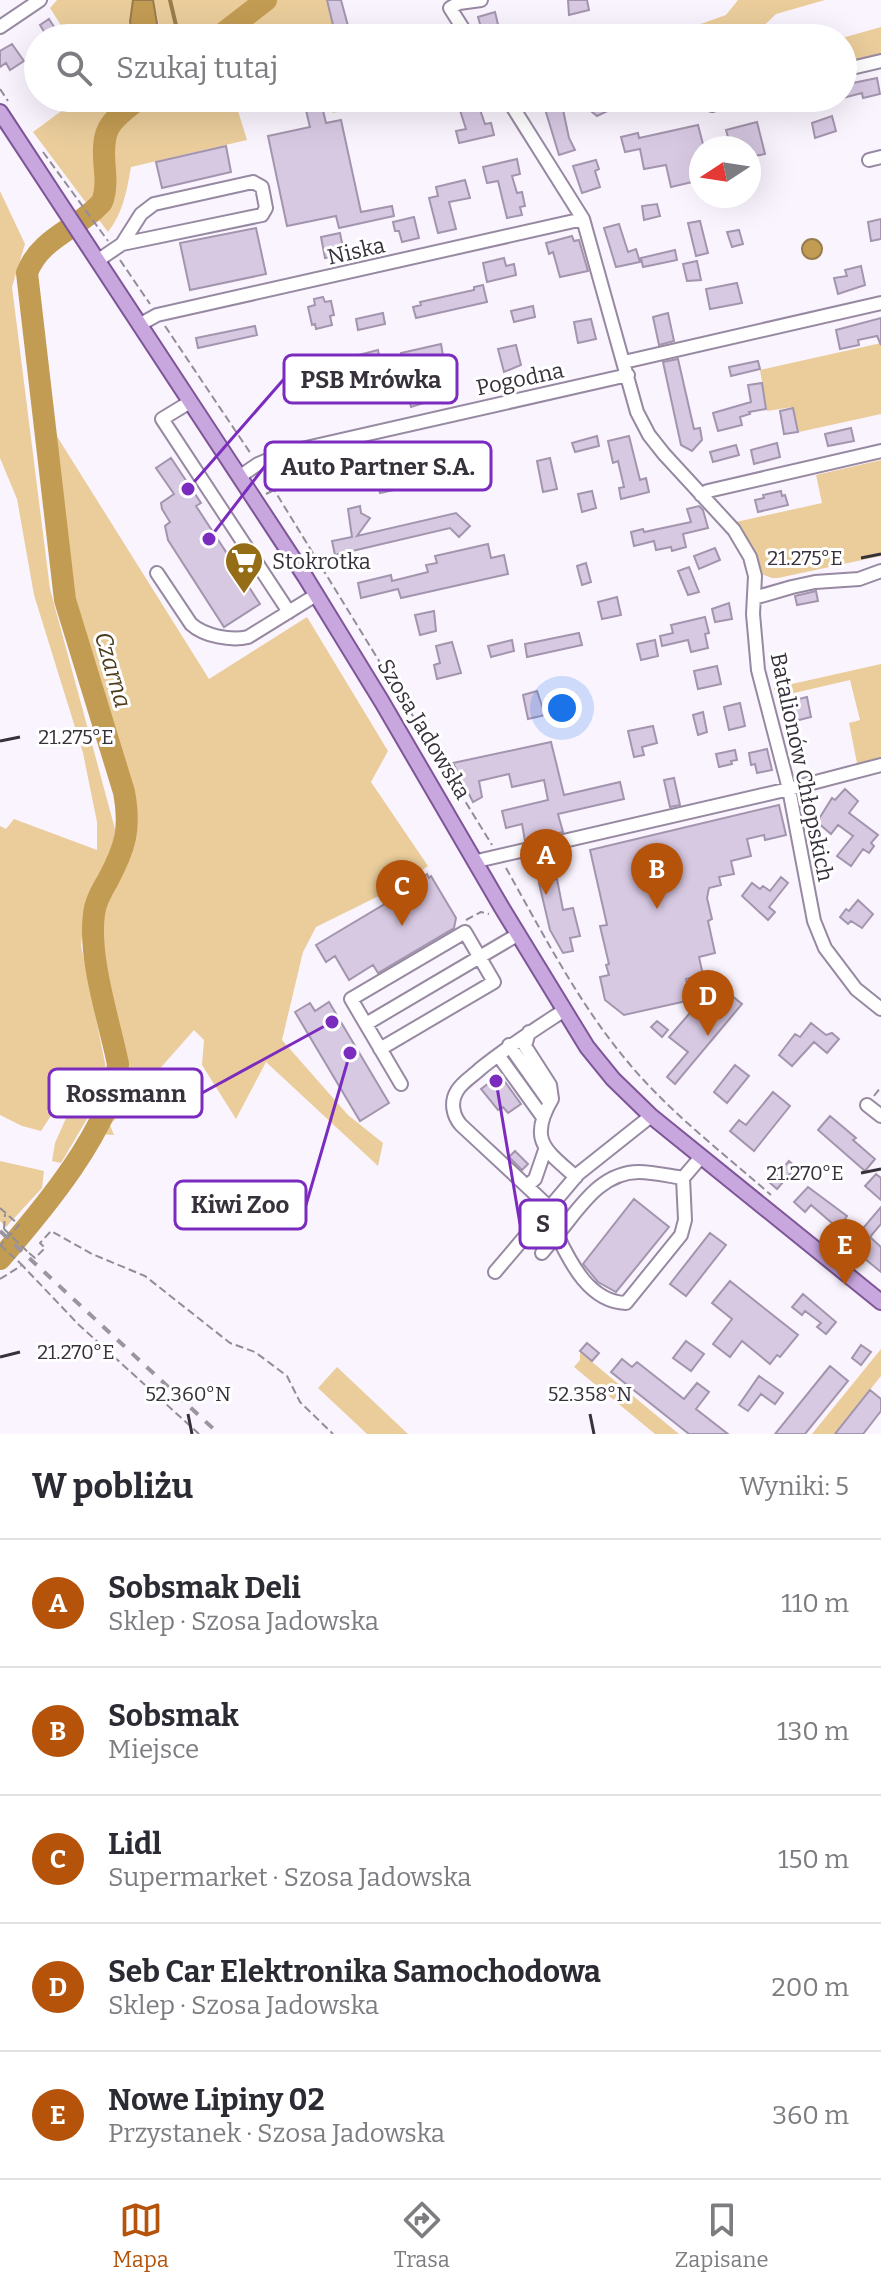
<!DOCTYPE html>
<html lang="pl">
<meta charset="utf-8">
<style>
body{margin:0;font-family:Bitter,serif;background:#f2f2f3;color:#2b2b33}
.compass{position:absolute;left:689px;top:136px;width:72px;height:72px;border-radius:50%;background:#fff;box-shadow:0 8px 32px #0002;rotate:258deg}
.you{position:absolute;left:562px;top:708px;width:28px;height:28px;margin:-20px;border:6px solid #fff;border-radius:50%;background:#1a73e8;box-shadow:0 0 0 12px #1a73e833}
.badge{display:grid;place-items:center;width:52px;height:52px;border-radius:50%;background:#b45309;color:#fff;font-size:26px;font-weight:700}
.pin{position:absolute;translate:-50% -66px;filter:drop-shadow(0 2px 4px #0008)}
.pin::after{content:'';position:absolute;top:42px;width:28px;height:24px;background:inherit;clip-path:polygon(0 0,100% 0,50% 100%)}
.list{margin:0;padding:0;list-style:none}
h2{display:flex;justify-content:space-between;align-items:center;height:104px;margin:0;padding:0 32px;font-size:34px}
h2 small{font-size:26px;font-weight:400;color:#7c7c81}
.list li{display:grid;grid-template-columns:52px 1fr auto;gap:24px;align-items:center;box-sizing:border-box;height:128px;padding:0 32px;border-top:2px solid #e1e1e2}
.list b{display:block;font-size:30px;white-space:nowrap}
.list p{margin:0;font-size:26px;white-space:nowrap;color:#7c7c81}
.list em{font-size:26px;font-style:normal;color:#7c7c81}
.icon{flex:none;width:44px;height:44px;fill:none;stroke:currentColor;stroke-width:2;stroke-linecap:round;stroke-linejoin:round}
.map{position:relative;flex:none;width:881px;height:1434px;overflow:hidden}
.search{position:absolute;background:#fff;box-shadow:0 8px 32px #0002;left:24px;right:24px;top:24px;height:88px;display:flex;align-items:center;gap:20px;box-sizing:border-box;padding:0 28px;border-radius:44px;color:#7c7c81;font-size:30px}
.sheet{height:744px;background:#fff}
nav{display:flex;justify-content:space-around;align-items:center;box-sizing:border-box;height:112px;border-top:2px solid #e1e1e2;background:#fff;font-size:22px;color:#7c7c81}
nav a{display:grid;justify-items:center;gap:4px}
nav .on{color:#b45309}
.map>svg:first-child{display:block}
</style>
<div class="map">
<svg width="881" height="1434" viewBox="0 0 881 1434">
<rect width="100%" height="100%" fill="#faf4ff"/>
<path fill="#eacd9b" d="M57,0h76l-3,27 29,-2 -6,-25h174l10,38h-268l-19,-30z
M738,0h87l-49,14 -25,24h-53l-3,-12 31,-11z
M881,27v35l-38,9 -1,-33z
M79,98h155l13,42 -116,27c-4,23 -8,46 -23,65l-75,-100z
M328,98h73l-68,15z
M0,191l25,53 -13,43 38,302 65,240 -3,29 -28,61 -3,26 26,128 -10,29 -36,61 -9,-2 3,-18 12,-27 -7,-14 -19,29 -19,-5 -22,-11v-289l6,3 8,-10 83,31v-28l-14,-69 -49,-158 -17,-96 -17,-41z
M881,343v71l-82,18 -6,-25 -26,4 -7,-41z
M48,422l161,257 98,-62 81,134 -17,31 57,84 -37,24 -75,37 -13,25 -21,88 66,75 35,28 -5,23 -112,-104 -30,57 -34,-54 2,-25 -10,-10 -84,95 4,10 -17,-1 25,-50 3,-16 -26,-132c2,-29 15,-44 26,-70 10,-25 9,-49 5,-75l-59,-192z
M881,460v96l-103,22h-6l-11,-4 -4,-18 -21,-34 86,-19 -6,-28z
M881,664v98l-23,6 -9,-45 11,-3 -10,-40 -73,17 -3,-9z
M0,1161l44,10 -2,17 -36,39 -6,-6z
M881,1349v27l-46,58h-23z
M580,1352l99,82h-24l-81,-67 6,-7z
M337,1367l71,67h-41l-49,-46z"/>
<path fill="#c39c53" stroke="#997c4c" stroke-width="2" d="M133,0h20l5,29 -19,3 -7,-3 -2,-7z
M802 249a10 10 0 1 1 20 0a10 10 0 1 1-20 0Z"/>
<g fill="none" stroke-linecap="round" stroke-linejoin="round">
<path stroke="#997c4c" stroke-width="4" d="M170,0l9,38"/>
<path stroke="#c39c53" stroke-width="22" d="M217,38l49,-38
M0,1259c40,-46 114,-133 118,-195 -9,-44 -30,-106 -24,-150 1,-12 8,-24 14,-34 17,-32 23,-51 16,-88l-59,-192 -38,-327c13,-36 52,-44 75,-71 4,-10 4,-20 3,-31 -4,-43 2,-47 35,-73"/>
</g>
<path fill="#d8c9e3" stroke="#a395ad" stroke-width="2" d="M327,0h14l7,26 -14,3z
M568,0h19l2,10 -20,5z
M495,12l5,21 -16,5 -6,-21z
M49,19l9,14 3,5h-13l-8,-13z
M12,44l12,17 -14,9 -4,-7 -6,4v-16z
M877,78l3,16 -17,4 -1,-5 -19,5v-13z
M303,98h17l6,25 15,-3 20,92 31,-6 2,10 -55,12 -3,-12 -49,10 -19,-90 42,-9z
M456,98h20l9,26 6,-1 3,12 -35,8 -3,-12 10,-2z
M593,98h19l2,10 -17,8 -11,-9 -1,-7z
M562,105l7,33 6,12 -16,5 -14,-46z
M832,116l4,15 -21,7 -3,-15z
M757,122l8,32 -16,3v-9h-18l-5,-18z
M698,125l6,23h-3v32l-30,7 -5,-22 -22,4 -4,-20 -15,3 -4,-15 17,-4 1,5z
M226,146l5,26 -69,16 -6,-26z
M517,159l3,15 -8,2 5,17 5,-1 3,14 -5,1 2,8 -15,3 -9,-37 -11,2 -4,-16z
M596,160l3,9 -4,2 5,16 -18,6 -9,-27z
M465,180l5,18 -21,4 7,27 -18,4 -9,-35 9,-2 -2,-9z
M657,204l3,12 -16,4 -2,-14z
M414,217l5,21 -17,4 -3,-11h-4l-2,-9z
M881,219v20l-10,2 -3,-19z
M700,221l8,32 -12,3 -8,-33z
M619,224l9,28 8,-3 4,13 -24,5 -12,-39z
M256,228l10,46 -76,16 -10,-47z
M739,230l4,14 -11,3 -5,-15z
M340,233l3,15 -3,1 1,6 -16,3 -4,-21z
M572,236l2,5 5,-1 9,31 -28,6 -7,-25 -4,2 -3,-11z
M675,250l2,10 -34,7 -2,-9z
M504,258l2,8 8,-2 2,11 -29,7 -4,-19z
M697,261l4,19 -14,1 -4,-17z
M861,266l4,19 -27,9 -4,-16 13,-2 -2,-6z
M737,283l5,20 -32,6 -4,-20z
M483,285l4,17 -71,16 -3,-11 8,-2 -1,-3 54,-12v-3z
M323,297l2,5 6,-1 3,14 -4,1 2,9 -16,4 -1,-5 -3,1 -4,-18 7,-2 -1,-6z
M533,306l2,11 -21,5 -3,-11z
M383,313l2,11 -27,6 -2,-11z
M668,313l6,28 -15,4 -6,-28z
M881,318v27l-4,-9 -19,4 1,5 -19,4 -4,-19z
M591,319l5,20 -18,4 -4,-21z
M255,326l2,9 -59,13 -2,-10z
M441,344l3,17 -17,3 9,35 -25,8 -3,-11 6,-1 -13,-42z
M516,345l5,20 -17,7 -6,-23z
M378,350l2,11 -5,1 1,7 -21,2 -4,-14z
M678,359l16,70 6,-1 2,12 -10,11 -11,-6 -18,-83z
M758,361l2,8 -29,7 -2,-9z
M762,383l4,26 -17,3 1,2 -10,3 2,8 -24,6 -5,-18 38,-11 -3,-17z
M793,408l5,24 -14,2 -4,-23z
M851,428l3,13 -26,5 -3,-12z
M597,436l2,10 -24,6 -3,-9z
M629,436l11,44 6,-2 3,14 -28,7 -2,-11 5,-1 -6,-26 -5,2 -5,-22z
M777,443l3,14 -26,7 -3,-14z
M736,445l3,10 -26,7 -3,-10z
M171,458l30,45 -5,3 64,98 -36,23 -56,-87 -3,-14 5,-4 -8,-13 -1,-6 13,-9 -18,-26z
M550,458l7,31 -14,3 -6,-31z
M399,470l4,18 -23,5 -4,-17z
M592,491l4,17 -14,4 -4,-18z
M781,491l1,5 3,-1 3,10 -30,7 -3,-12 9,-2 -1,-3z
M360,506l1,7 9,5 -13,18 99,-23 14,13 -11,11 -9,-9 -115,27 -3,-14 20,-4 -4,-28z
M699,506l4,4 5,18 -25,6 3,13 -14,4 -1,-4 -15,3 -2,-9 -20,5 -3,-14 12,-3 1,3 47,-10 -4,-13z
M488,544l3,14 13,-3 4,19 -107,24 -3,-9 -37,9 -3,-15 33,-8 1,6 36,-9 -2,-7 11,-2 -2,-7z
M715,548l5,12 -21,9 -5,-13z
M586,563l5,19 -9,3 -5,-19z
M689,567l10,25 -11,3 -10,-24z
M816,591l2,10 -21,4 -2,-9z
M617,597l4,18 -19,4 -4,-17z
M729,603l3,16 -17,3 -3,-13z
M434,611l2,20 -16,4 -5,-20z
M705,617l4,16 -4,1 3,14 -17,4 -3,-12 -26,6 -2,-10 13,-3 -2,-8z
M579,633l3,12 -55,12 -2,-13z
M512,640l2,11 -23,6 -3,-11z
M655,640l3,16 -17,4 -4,-16z
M452,642l9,31 -24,6 -3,-14 6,-2 -4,-17z
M717,666l4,18 -23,5 -4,-18z
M537,691l8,24 -17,4 -5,-24z
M807,697l4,20 -16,4 -4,-20z
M740,703l5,23 -16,4 -5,-23z
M703,712l4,20 -9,3 -5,-20z
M653,726l4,17 -15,4 2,8 -10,2 -6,-26z
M551,742l13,53 56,-13 4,17 -66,15 5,18 -38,9 -3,-17 -16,4 -4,-17 46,-11 -4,-20 -32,7 -3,-13 -30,7 3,16 -9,5 -20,-39z
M767,749l5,21 -15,3 -2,-9 -4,1 -2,-12z
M735,750l2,10 -6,1 1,3 -13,3 -3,-13z
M674,778l6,27 -10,2 -6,-27z
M845,789l13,12 -9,12 29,22 -7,8 3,3 -5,7 -6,-4 -12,17 -14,-10 16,-20 -15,-11 -7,9 -14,-12 15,-24 3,2z
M779,805l7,30 -21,5 -1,-5 -17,4 4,17 -20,5 3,13 -15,3 2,8 -12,3 -2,10 5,21 -4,2 7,32 -16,4 4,18 -17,4 5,21 -67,15 -19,-15 -5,-23 9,-2 -3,-10 3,-1 -9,-38 7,-1 -17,-75z
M427,874l2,4 2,-2 25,42 -2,10 -76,45 -5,-8 -24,15 -14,-24 -9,6 -10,-17 102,-61 -2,-4z
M781,877l7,6 -19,24 6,5 -7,8 -26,-24 10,-13 8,6 3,-3 7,5z
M557,879l6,31 10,-2 7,28 -10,2 3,13 -10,2 -13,-23 -11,-47z
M858,900l15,14 -11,14 -11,-7 -3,3 -8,-7 6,-8 3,2z
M716,983l26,21 -67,80 -8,-7 21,-25 -19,-15z
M329,1002l60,101 -29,18 -65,-109 15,-9 5,8z
M657,1021l11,9 -6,7 -11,-10z
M811,1023l15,12 6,-2 7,6 -12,14 -13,-11 -22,24 -13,-11 16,-21 5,3z
M735,1065l14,11 -22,27 -13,-11z
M500,1075l21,29 -13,9 -5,-6 -5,3 -17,-21z
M773,1092l17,14 -36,45 -24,-20 9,-11 7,5z
M830,1116l26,22 -3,2 22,19 -10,12 -47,-41z
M515,1151l13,13 -6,6 -13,-13z
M789,1161l7,6 -19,22 -7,-6z
M876,1174l5,4v22l-16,-14z
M808,1187l39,29 -2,3 15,13 21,-25v17l-11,13 11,10v25l-44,-36 4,-5 -30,-26 -6,7 -11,-10z
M634,1199l35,28 -53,65 -18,-10 -15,-18z
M710,1233l16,12 -40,51 -16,-12z
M730,1281l68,54 -18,22 -3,-2 -7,9 -28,-23 -12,16 -17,-13 19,-25 -20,-16z
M803,1294l33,28 -10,12 -9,-7 4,-4 -16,-12 -3,4 -10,-8z
M686,1341l18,13 -13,17 -18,-13z
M587,1343l12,10 -7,8 -12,-10z
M861,1345l10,7 -10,13 -9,-7z
M622,1359l10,8 5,-5 47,37 13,-16 12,9 -13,17 32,25h-39l-78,-62z
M830,1366l18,15 -43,53h-30z
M759,1376l24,17 -8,11 -14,-10 -13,17 -9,-6z
M870,1390l11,9v12l-18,23h-28z"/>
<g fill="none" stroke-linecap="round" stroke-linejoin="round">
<defs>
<path id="minor" d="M0,27l40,-27
M469,38l-19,-30 9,-5 22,-3
M843,70l38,-9
M507,98l76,121 54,193 12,23 15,19 70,76 16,27 5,19 -2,38 5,56 31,119 25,132 11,27 31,41 25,20
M712,105l18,-7
M869,160l12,-3
M97,261l25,-17 19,-30 13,-10 99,-22 9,5 4,21 -4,7 -140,29
M139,325l18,-10 426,-96
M624,362l257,-59
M190,402l-28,17 127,193
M239,477l19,-13 26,-11 344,-78
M701,495l7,-4 173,-40
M157,573l34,51c13,12 40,17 57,13l68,-42
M754,598l38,-11 23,-5 44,-3 22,-8
M477,861l312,-72 92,-24
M366,1024l151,-89
M529,1032l-4,14 25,39 2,14c-24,41 -7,51 24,78
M509,1045l41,58
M380,1049l114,-67 -29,-50 -114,67 50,85
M498,1055l44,61
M867,1105l14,11
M683,1178c-14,-2 -30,-6 -44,-6 -39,0 -60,37 -82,63 14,29 33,67 69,68l55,-68 4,-15 -2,-42 18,-21
M527,1186l8,-7 10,-29
M542,1253l15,-18 -8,-28 -88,-82c-8,-9 -11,-23 -4,-34 5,-9 16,-15 23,-22 27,-22 54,-39 83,-58
M495,1272l83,-98 73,-58"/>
<path id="major" d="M0,112l306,466 76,124 120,206 85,139 26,32 38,37 230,186"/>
</defs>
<use href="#minor" stroke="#9789a1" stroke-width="16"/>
<use href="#major" stroke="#7e5697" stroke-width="18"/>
<path stroke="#938d98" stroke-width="2" stroke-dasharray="8 4" stroke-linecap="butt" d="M0,89l8,12
M43,152l65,89
M120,260l30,44
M165,326l86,128
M265,475l227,370
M266,494l35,-17 41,-9 17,-18
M506,868c36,64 73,136 121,193 42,51 95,91 144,134
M466,920l15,-8 8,2
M874,1096l7,-9
M0,1208l19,17 -19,21
M4,1229l1,-15
M29,1253l6,5 10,-10 -5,-5 11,-12 41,23 53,22 85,67 25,9 32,24 13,26 33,32
M20,1263l59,62 120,109
M0,1279l21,-13"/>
<use href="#minor" stroke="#fff" stroke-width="12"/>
<use href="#major" stroke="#c8a6de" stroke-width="14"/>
<path stroke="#9b959f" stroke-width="4" stroke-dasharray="10 10" stroke-linecap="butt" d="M0,1231l219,203"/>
<path stroke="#938d98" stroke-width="2" stroke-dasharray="8 4" stroke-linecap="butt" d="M4,1229l25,24
M0,1245l20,18"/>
</g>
<path fill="none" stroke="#37313b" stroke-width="3" d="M861,558l20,-4M0,741l20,-4M861,1173l20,-4M0,1357l20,-5M188,1414l4,20M590,1414l4,20"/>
<defs>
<symbol id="supermarket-pin" viewBox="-11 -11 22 30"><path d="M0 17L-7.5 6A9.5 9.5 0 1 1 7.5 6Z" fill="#946d16" stroke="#fff"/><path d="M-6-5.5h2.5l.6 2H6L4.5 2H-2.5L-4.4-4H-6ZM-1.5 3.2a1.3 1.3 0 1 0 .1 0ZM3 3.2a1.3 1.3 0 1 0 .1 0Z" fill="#fff"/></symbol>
</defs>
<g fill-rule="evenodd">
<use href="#supermarket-pin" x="222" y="539" width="44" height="60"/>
</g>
<g text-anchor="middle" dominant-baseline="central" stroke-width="6" stroke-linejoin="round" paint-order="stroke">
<g font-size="22" fill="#37313b" stroke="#fff">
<text transform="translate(356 251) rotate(-13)">Niska</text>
<text transform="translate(520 379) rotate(-12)">Pogodna</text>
<text transform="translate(424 729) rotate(59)">Szosa Jadowska</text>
<text transform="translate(802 767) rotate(78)">Batalionów Chłopskich</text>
</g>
<g font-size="22" fill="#37313b" stroke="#fff" text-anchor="start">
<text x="272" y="561">Stokrotka</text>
</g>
<g font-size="24" font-style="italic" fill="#4c3b1b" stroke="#fff">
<text transform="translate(113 670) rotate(74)">Czarna</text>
</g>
</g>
<g font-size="20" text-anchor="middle" fill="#37313b" stroke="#fff" stroke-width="6" stroke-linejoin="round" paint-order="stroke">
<text x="805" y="565">21.275°E</text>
<text x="76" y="744">21.275°E</text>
<text x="805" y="1180">21.270°E</text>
<text x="76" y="1359">21.270°E</text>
<text x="188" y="1401">52.360°N</text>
<text x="590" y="1401">52.358°N</text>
</g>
<path fill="none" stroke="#7b2cbf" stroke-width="3" d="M188 489L284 379M209 539L265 466M332 1022L202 1093M350 1053L306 1205M496 1081L520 1224"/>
<g fill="#7b2cbf" stroke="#fff" stroke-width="3">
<circle cx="188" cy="489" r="8"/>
<circle cx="209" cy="539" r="8"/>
<circle cx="332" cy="1022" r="8"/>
<circle cx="350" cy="1053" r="8"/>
<circle cx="496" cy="1081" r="8"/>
</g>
<g fill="#fff" stroke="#7b2cbf" stroke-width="3">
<rect x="284" y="355" width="173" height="48" rx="8"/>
<rect x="265" y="442" width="226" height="48" rx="8"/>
<rect x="49" y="1069" width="153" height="48" rx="8"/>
<rect x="175" y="1181" width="131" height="48" rx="8"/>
<rect x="520" y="1200" width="46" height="48" rx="8"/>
</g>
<g font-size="24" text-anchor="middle" font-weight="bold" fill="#37313b">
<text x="371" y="388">PSB Mrówka</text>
<text x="378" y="475">Auto Partner S.A.</text>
<text x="126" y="1102">Rossmann</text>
<text x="240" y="1213">Kiwi Zoo</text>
<text x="543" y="1232">S</text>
</g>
</svg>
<svg class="compass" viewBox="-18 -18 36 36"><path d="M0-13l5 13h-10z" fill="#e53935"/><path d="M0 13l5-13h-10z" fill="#7c7c81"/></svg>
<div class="you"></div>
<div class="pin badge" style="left:546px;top:895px">A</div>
<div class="pin badge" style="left:657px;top:909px">B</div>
<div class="pin badge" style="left:402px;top:926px">C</div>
<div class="pin badge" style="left:708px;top:1036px">D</div>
<div class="pin badge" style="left:845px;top:1285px">E</div>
<div class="search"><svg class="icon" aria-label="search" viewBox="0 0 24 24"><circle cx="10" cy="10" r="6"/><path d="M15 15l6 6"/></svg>Szukaj tutaj</div>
</div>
<section class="sheet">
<h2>W pobliżu<small>Wyniki: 5</small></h2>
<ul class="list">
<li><span class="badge">A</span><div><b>Sobsmak Deli</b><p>Sklep · Szosa Jadowska</p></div><em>110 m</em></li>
<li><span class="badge">B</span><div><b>Sobsmak</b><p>Miejsce</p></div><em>130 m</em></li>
<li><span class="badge">C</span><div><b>Lidl</b><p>Supermarket · Szosa Jadowska</p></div><em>150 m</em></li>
<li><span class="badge">D</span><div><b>Seb Car Elektronika Samochodowa</b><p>Sklep · Szosa Jadowska</p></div><em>200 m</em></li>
<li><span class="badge">E</span><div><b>Nowe Lipiny 02</b><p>Przystanek · Szosa Jadowska</p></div><em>360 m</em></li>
</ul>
</section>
<nav>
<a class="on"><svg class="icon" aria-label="map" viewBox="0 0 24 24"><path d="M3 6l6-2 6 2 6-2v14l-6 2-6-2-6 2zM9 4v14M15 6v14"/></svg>Mapa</a>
<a><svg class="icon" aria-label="directions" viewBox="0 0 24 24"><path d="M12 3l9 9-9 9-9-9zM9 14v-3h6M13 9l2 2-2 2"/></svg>Trasa</a>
<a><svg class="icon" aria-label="saved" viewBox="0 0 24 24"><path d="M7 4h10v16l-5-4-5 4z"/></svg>Zapisane</a>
</nav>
